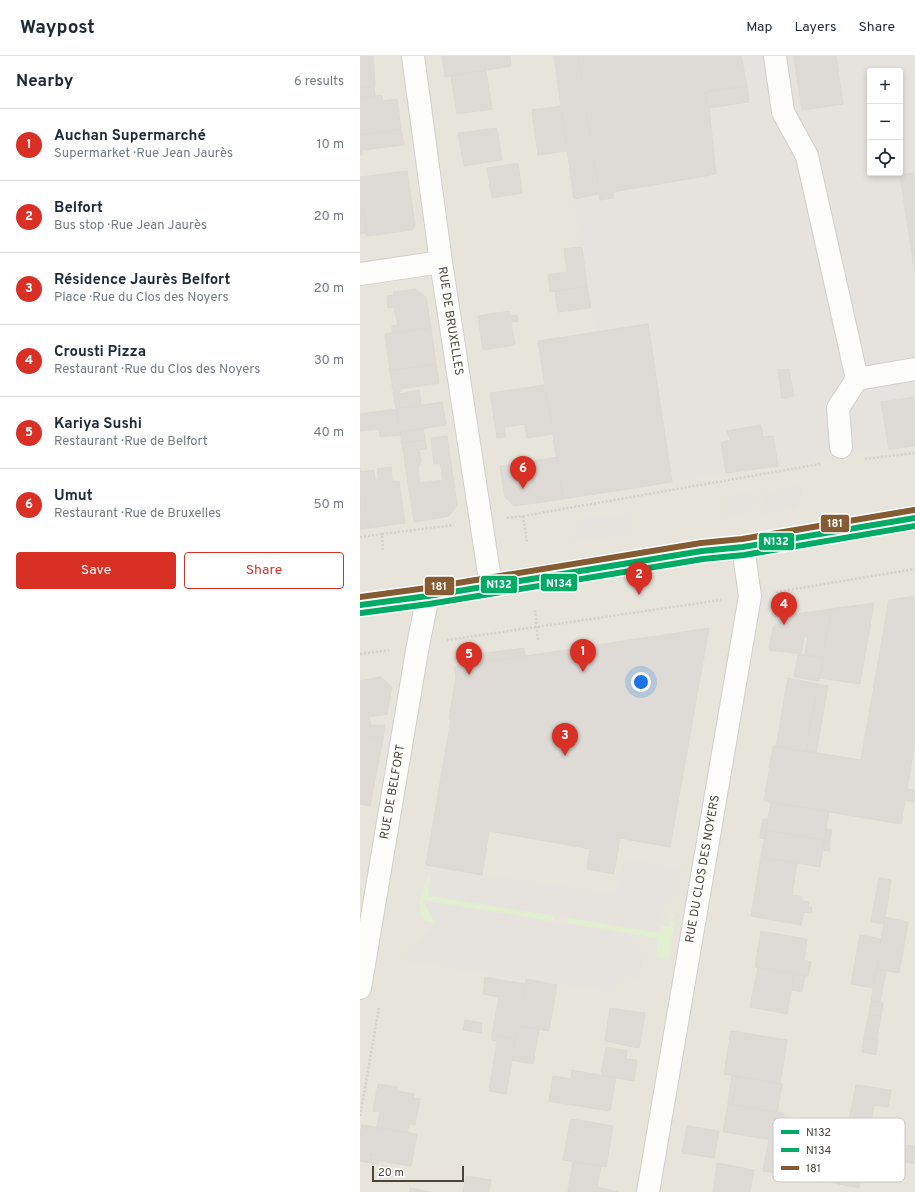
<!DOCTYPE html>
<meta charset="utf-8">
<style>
body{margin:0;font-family:Overpass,sans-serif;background:#f6f6f7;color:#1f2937}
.controls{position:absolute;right:12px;top:12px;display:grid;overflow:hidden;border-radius:4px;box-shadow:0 2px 6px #0003}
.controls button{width:36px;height:36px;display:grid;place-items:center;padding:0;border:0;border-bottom:1px solid #e0e1e3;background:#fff;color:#1f2937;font:20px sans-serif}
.scale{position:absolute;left:12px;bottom:10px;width:92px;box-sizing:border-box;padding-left:4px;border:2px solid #4b4439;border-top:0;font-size:11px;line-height:14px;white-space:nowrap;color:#4b4439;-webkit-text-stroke:3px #fff;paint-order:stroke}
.you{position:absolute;left:281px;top:626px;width:14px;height:14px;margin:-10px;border:3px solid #fff;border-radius:50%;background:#1a73e8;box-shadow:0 0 0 6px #1a73e833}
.badge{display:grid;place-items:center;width:26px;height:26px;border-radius:50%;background:#d93025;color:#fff;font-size:13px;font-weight:700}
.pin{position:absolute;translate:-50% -33px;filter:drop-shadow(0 1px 2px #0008)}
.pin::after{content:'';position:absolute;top:21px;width:14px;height:12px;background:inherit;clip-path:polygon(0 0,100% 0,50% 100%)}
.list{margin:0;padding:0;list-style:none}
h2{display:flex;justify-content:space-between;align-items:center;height:52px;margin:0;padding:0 16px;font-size:17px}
h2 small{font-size:13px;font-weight:400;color:#747a83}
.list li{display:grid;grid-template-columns:26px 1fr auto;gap:12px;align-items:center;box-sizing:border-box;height:72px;padding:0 16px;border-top:1px solid #e0e1e3}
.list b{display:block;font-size:15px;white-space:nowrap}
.list p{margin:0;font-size:13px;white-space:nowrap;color:#747a83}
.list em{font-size:13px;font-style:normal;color:#747a83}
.actions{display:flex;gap:8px;padding:12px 16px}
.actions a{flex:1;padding:9px 0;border:1px solid #d93025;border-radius:4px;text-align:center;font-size:14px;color:#d93025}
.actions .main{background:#d93025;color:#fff}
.icon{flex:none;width:22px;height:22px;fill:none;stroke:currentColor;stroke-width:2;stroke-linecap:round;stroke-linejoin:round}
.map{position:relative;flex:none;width:555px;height:1136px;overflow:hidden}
header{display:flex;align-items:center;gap:24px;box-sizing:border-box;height:56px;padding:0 20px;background:#fff;border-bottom:1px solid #e0e1e3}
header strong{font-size:19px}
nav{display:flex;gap:22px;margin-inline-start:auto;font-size:14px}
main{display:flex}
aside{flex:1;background:#fff}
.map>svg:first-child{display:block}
</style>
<header>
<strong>Waypost</strong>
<nav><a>Map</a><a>Layers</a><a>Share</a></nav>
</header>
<main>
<aside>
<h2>Nearby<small>6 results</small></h2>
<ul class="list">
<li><span class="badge">1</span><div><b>Auchan Supermarché</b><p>Supermarket · Rue Jean Jaurès</p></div><em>10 m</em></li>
<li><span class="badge">2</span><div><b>Belfort</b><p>Bus stop · Rue Jean Jaurès</p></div><em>20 m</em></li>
<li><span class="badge">3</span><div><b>Résidence Jaurès Belfort</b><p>Place · Rue du Clos des Noyers</p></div><em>20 m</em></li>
<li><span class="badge">4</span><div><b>Crousti Pizza</b><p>Restaurant · Rue du Clos des Noyers</p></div><em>30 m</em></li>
<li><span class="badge">5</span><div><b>Kariya Sushi</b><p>Restaurant · Rue de Belfort</p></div><em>40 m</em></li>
<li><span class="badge">6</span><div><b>Umut</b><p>Restaurant · Rue de Bruxelles</p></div><em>50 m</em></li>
</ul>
<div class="actions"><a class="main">Save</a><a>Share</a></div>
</aside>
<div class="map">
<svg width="555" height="1136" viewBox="0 0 555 1136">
<rect width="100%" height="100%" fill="#f4f2ee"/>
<path fill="#e7e4dc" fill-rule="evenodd" d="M0,0h555v1136h-555zM510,15h30v102h-30z"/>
<path fill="#e6e2de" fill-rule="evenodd" d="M194,0h361v390l-243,36 -4,-22 -77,-152zM510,15h30v102h-30z"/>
<path fill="#e1eecf" d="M70,818l-2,22 126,20 -1,5 -131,-21 13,23c-4,-1 -9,-1 -12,-4 -8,-7 1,-38 7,-45z
M312,858l2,1 -2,6 3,1 -7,38 -12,-3 2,-19 -91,-15 1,-5 91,15 2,-7 8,1z"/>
<path fill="#e6e3df" d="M373,116l4,23 25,-4 23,158 -130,20 -60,-36 -21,-134 25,-5 1,6 13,-2v-6z
M444,429l-8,23 -40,7 10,-24z
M396,436l-9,23 -28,6 9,-25z
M273,456l-8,23 -53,7 9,-24z
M264,802l59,10 -9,23 -11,19 -5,22 -230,-37 5,-28 183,26z
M63,845l205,33 15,23 -4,22 -15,-3 -12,16 -86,-14 -6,3 -117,-21 34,-37z"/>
<path fill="#dedbd6" stroke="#dcd9d4" d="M0,0h13l2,30 -15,2z
M82,0h68l1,10 -66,11z
M194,0h24l21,138 -25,5z
M218,0h163l6,30 -42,6 4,16 7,66 -103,18v6l-13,2z
M438,0h38l7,48 -41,6 -8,-53z
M126,14l6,39 -35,5 -6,-38z
M14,30l1,10 -15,2v-10z
M387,30l2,16 -40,6 -4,-16z
M22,39l1,6 14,-2 4,30 -41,6v-37z
M201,50l6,45 -29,4 -6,-45z
M137,72l5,32 -38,6 -6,-33z
M41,73l3,16 -42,5v5h-2v-20z
M158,107l4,30 -30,5 -5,-30z
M47,115l8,55 -3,4 -45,6 -7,-48v-11z
M555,117v101l-15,-99z
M1,139l5,38 -6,1v-38z
M222,191l5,39 -37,6 -2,-17 19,-3 -3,-23z
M227,230l4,22 -33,4 -3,-21z
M55,233l11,8 5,31 -39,5v-7l6,-1 -4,-18 -6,1 -1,-12 7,-1 -1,-3z
M150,255v5l7,-1 1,6 -7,1 4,23 -32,5 -5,-34z
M288,268l24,158 -109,17 -25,-158z
M71,272l5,36 -46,7 -5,-37z
M76,308l3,19 -39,6v5l19,-4 2,15 -25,4 -6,-38z
M429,313l5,27 -12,3 -4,-29z
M185,329l8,49 -26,4 -2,-14 -21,3 2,10 -9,1 -7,-45z
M555,341v49l-26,3 -8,-47z
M82,346l4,23 -46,7 -4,-23z
M36,353l5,26 -21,2 -1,-8 -19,2v-17z
M401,369l2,12 10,-1 5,30 -52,7 -5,-30 9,-3 -3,-9z
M63,372l2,12 -23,3 -2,-11z
M87,380l10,69 -8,11 -35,6 -12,-79 23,-3 2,9 -8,1 2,11 -3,7 2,15 23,-3 -3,-17 -6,1 -3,-26z
M197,401l6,42 -49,7 -9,-9 -5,-31z
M31,411l1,14h7l6,42 -36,5 -9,-56 14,-2 1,10h4l-2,-11z
M0,413l3,23 -3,1z
M3,436l6,36 -9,1v-36z
M555,540v147l-14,81 -137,-23 9,-55 88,14 28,-160z
M514,547l-14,81 -41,-6 12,-69z
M471,553l-8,49 -18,-3 3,-18h-4l-3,17 -32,-4 4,-23 9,-11z
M349,572l-39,219 -50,-9 -6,36 -27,-5 3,-20 -101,-18 -7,44 -56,-10 25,-146h-2l7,-42 -2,-10z
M164,592l1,8 -59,9 -2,-9z
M438,598l25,4 -4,23 -25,-4z
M21,621l11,10 -5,27 -18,3 2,8h14l-2,13h-23v-57z
M428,622l30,6 -12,67 -30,-4z
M458,628l10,2 -12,67 -10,-2z
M0,682h23l-13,68 -10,-2z
M547,733l8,1v12l-10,-2z
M411,746l58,10 -5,28 -58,-10z
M403,763h5l-2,11 -5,-2z
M401,772l5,2 -1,9 -5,-1z
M466,773l6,1 -2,10h-6z
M406,774l58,10 -4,27 -59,-10z
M464,784h6l-1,11 -7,-1z
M401,801l36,6 -5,32 10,2v4l7,1 -1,5h4l-1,6 -7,-1 -3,13 -50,-9z
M519,822l12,2 -7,44 -13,-2z
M525,861l23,5 -9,51 -23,-4z
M401,875l46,8 -3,21 7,2 -3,14 -53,-9z
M500,879l21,4 -8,49 -22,-4z
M398,911l36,7 -7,40 -37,-7z
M516,913l10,2 -6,31 -9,-1z
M434,918l11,2 -3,16 -10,-2z
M125,921l40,7 -9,55 -24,-4 7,-38 -16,-3z
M166,923l31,6 -8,46 -31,-5z
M511,945l12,2 -2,13 -12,-2z
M250,952l35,5 -6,35 -34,-7z
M509,958l12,2 -4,23 -13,-2z
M105,964l17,3 -1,10 -18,-3z
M158,970l21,3 -6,35 -21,-4z
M371,975l56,9 -7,44 -56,-10z
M132,979l24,4 -10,55 -17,-3 8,-50 -5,-1z
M504,982l14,2 -2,15 -14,-3z
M246,991l21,4 -1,8 11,1 -3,21 -33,-6z
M212,1014l44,8 -6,33 -61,-10 4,-25 18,3z
M372,1020h5l-5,29 -4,-1z
M377,1020l45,8 -5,28 -45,-7z
M18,1028l19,3v4l17,3 -1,4 7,1 -5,26 -6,-1 -2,9 -30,-6 3,-15 -7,-1z
M496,1029l35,5 -3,17 -14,-2 -3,19 -22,-4z
M368,1048l56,9 -5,28 -56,-9z
M211,1063l42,7 -7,41 -43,-7z
M2,1069l55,9 -6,32 -35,-6 1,-5 -6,-1 -1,9 -10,-2v-27z
M327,1070l32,5 -5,27 -32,-5z
M409,1083l34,6 -5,32 -35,-6z
M547,1089l8,1v18l-11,-2z
M476,1095l8,2 -5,31 -9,-2z
M484,1097l21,3 -6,32 -20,-4z
M11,1098l6,1 -1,5h3l-1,4 -8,-1z
M213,1105l28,5 -4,21 21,5h-50z
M357,1107l37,7 -4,22h-37z
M106,1120l25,4 -2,12h-26z
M50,1132l21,4h-22z"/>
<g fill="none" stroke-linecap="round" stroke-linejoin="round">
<defs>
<path id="minor" d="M53,0l28,206 50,324
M415,0l8,56 24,44 50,223
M0,218l81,-12
M481,391l-3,-39 19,-29 58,-10
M0,932l58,-343 10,-49
M288,1136l102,-596 -7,-49"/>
<path id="major" d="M0,549l68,-9 104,-18 170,-27 41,-4 172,-29"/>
</defs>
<use href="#minor" stroke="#d2d0cb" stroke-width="24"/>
<use href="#major" stroke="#d6cebb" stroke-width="24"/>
<path stroke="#d3d2cc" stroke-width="2.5" stroke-dasharray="2 2" stroke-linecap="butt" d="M505,403l50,-6
M163,460l297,-52
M147,462l16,-2 4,27
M0,481l22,-3
M23,494l-1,-16 72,-9
M416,536l139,-23
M175,554l3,30
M87,584l274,-40
M0,598l29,-4
M0,1060l19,-108"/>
<use href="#minor" stroke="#fdfdfc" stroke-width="22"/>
<use href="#major" stroke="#f2efe6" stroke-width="22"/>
<defs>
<path id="bus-1" d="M0,549l68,-9 274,-45 41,-4 172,-29"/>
<path id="bus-2" d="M1,557l68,-9 274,-45 41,-4 171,-29"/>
<path id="bus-3" d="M0,541l67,-9 274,-45 41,-4 172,-29"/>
</defs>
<use href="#bus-1" stroke="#fff" stroke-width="9"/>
<use href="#bus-2" stroke="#fff" stroke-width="9"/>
<use href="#bus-3" stroke="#fff" stroke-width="9"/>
<use href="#bus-1" stroke="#00ab66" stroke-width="6"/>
<use href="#bus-2" stroke="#00ab66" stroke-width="6"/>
<use href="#bus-3" stroke="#845b32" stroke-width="6"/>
</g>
<g text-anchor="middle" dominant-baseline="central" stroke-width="3" stroke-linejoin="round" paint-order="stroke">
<g font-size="12" fill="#4b4439" stroke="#fff">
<text transform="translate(90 265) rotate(81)">RUE DE BRUXELLES</text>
<text transform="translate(33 736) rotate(-80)">RUE DE BELFORT</text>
<text transform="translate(343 813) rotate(-80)">RUE DU CLOS DES NOYERS</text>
</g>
</g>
<rect x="413" y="1062" width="132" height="64" rx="6" fill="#fff" stroke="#c9c7c4" stroke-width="1"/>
<rect x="421" y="1074" width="18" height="4" fill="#00ab66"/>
<rect x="421" y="1092" width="18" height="4" fill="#00ab66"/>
<rect x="421" y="1110" width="18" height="4" fill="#845b32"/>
<g font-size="11" fill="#4b4439">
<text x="446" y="1080">N132</text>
<text x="446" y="1098">N134</text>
<text x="446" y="1116">181</text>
</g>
<g stroke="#fff" stroke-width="1.5">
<rect x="460" y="458" width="30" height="19" rx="4" fill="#845b32"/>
<rect x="398" y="476" width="37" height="19" rx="4" fill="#00ab66"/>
<rect x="180" y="517" width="38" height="19" rx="4" fill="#00ab66"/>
<rect x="120" y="519" width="38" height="19" rx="4" fill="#00ab66"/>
<rect x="64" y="520" width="31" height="20" rx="4" fill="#845b32"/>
</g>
<g font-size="11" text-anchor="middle" font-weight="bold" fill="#fff">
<text x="475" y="471">181</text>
<text x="416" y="489">N132</text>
<text x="199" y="531">N134</text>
<text x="139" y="532">N132</text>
<text x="79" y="534">181</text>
</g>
</svg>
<div class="controls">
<button>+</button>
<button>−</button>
<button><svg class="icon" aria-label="locate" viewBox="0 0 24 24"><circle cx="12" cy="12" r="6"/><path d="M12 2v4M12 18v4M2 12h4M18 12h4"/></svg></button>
</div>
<div class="scale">20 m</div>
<div class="you"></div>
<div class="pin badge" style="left:223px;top:616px">1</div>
<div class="pin badge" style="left:279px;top:539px">2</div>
<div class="pin badge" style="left:205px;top:700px">3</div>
<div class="pin badge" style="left:424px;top:569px">4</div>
<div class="pin badge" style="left:109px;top:619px">5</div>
<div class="pin badge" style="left:163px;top:433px">6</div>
</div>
</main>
